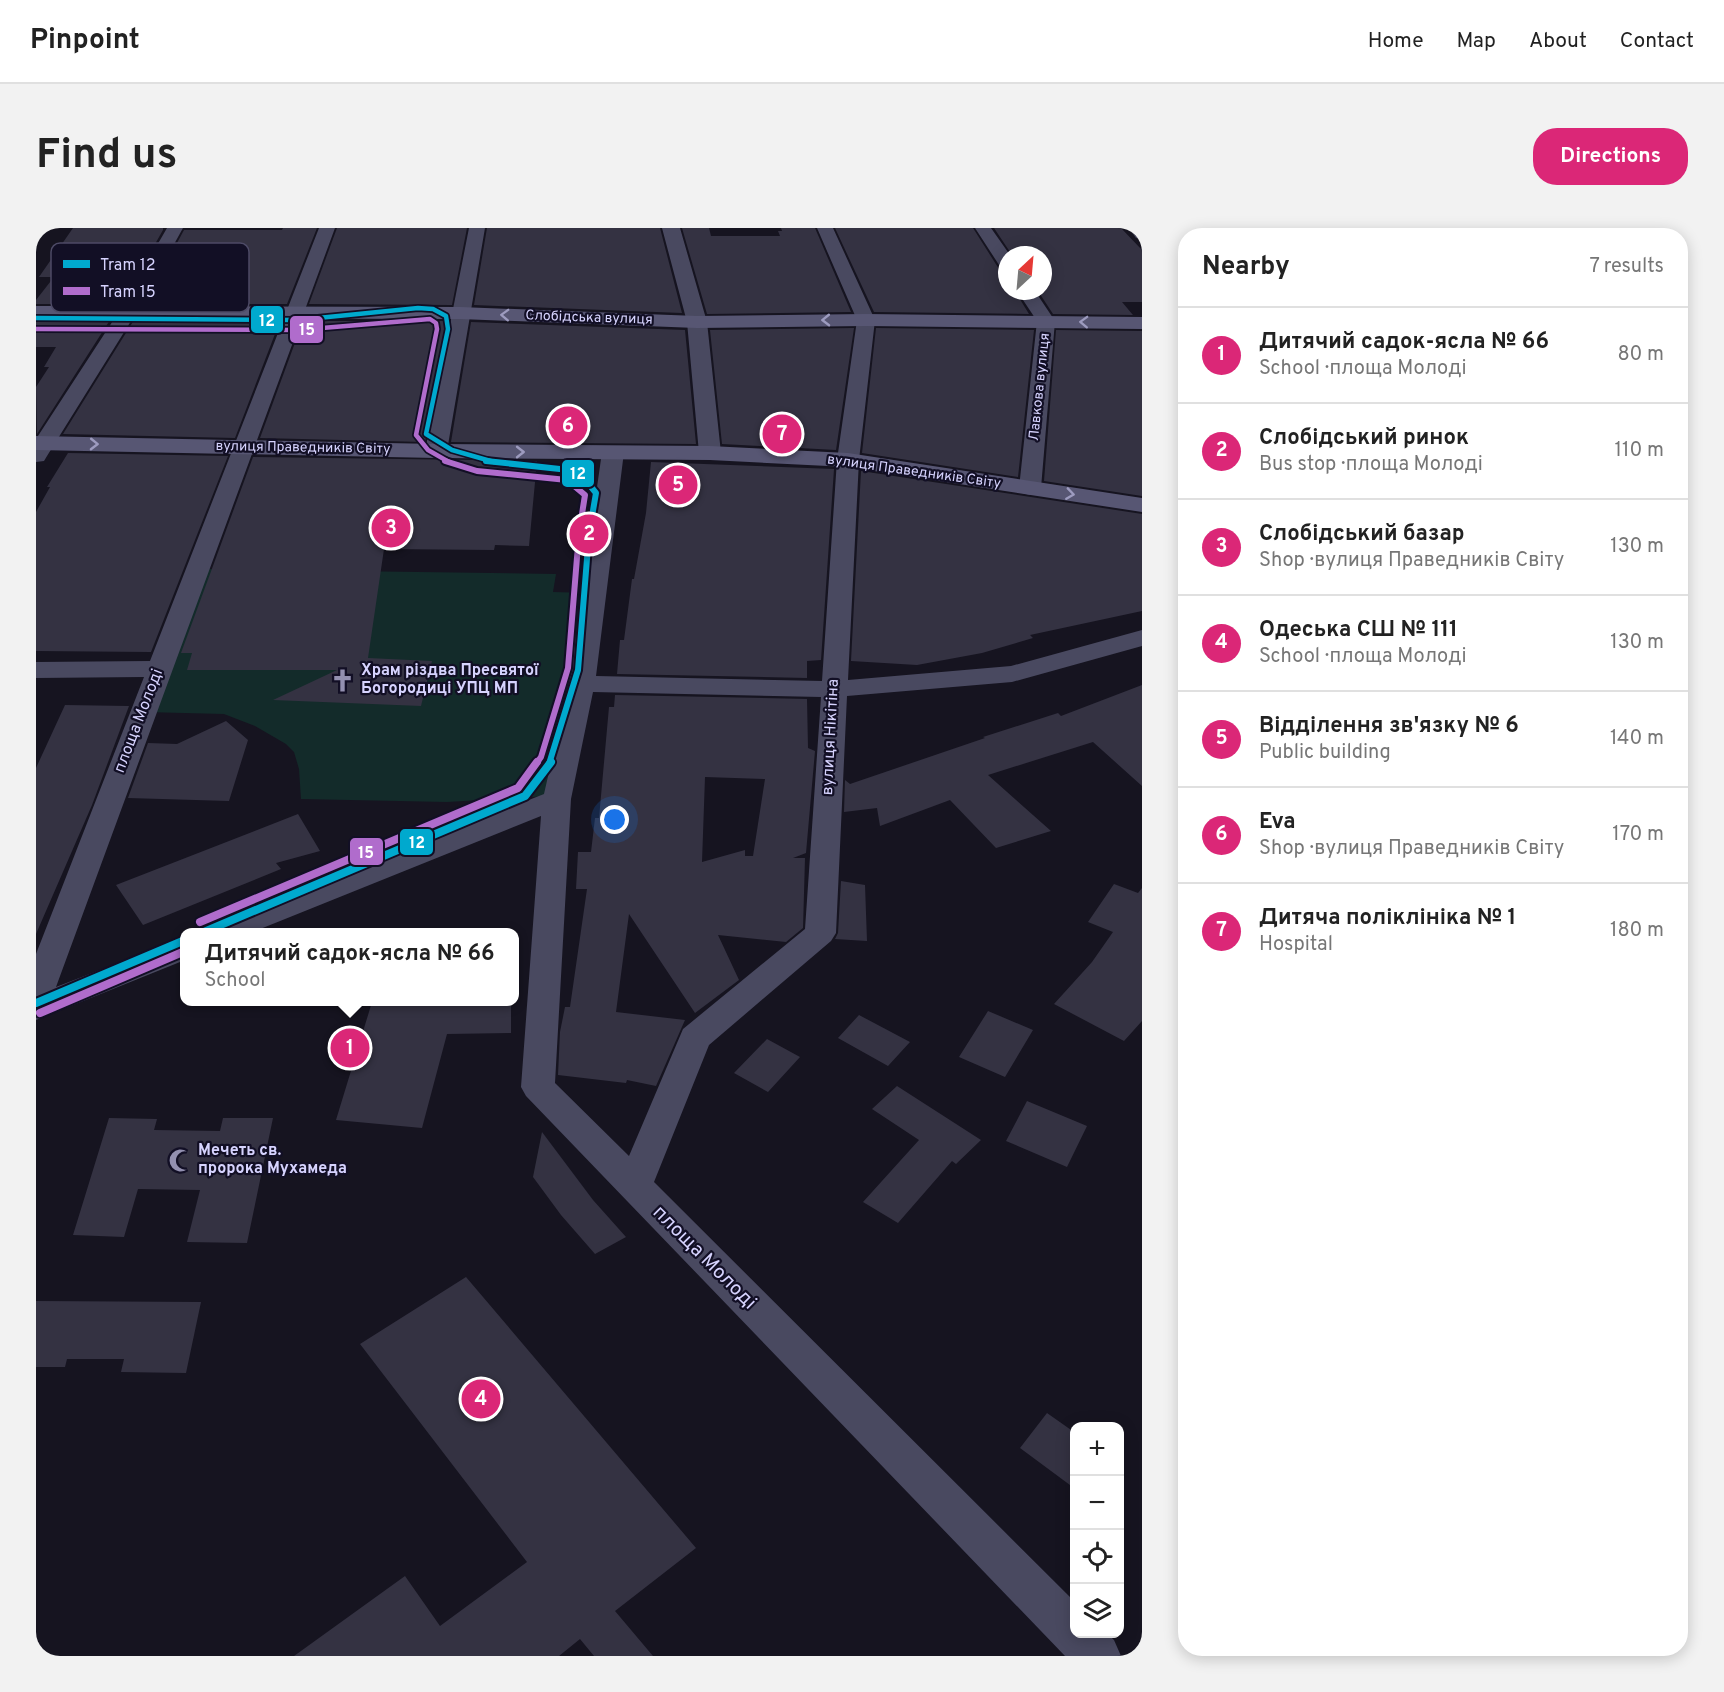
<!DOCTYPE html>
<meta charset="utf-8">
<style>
body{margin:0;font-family:Overpass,sans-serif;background:#f2f2f2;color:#222}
.controls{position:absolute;right:18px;bottom:18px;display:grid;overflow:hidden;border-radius:12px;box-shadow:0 3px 15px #0003}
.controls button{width:54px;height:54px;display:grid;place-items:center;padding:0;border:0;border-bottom:2px solid #e0e0e0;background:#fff;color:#222;font:30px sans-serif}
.compass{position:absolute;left:962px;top:18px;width:54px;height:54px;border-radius:50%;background:#fff;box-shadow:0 3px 15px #0003;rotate:26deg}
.you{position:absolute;left:579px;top:592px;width:21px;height:21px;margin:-15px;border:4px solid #fff;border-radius:50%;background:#1a73e8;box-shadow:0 0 0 9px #1a73e833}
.badge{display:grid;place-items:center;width:39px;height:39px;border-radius:50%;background:#db2777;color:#fff;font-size:20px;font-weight:700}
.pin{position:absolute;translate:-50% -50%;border:3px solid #fff;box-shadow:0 2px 6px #0006}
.popup{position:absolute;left:144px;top:700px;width:339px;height:78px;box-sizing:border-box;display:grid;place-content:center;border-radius:12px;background:#fff;filter:drop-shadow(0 2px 4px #0005);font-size:20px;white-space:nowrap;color:#767676}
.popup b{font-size:22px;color:#222}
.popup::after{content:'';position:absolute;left:50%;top:100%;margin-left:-12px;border:12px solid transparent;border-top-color:#fff}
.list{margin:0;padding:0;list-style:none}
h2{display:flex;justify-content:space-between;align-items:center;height:78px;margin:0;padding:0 24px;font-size:26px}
h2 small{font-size:20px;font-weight:400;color:#767676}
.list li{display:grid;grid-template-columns:39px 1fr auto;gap:18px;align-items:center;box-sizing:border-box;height:96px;padding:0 24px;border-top:2px solid #e0e0e0}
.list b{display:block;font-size:22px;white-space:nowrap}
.list p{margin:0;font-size:20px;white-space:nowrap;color:#767676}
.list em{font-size:20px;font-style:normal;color:#767676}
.icon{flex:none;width:33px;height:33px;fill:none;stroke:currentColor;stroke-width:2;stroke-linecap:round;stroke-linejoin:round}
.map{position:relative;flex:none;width:1106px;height:1428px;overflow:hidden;border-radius:24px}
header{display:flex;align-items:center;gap:36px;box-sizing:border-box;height:84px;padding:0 30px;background:#fff;border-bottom:2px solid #e0e0e0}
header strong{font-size:28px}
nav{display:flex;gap:33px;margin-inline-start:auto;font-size:21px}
.intro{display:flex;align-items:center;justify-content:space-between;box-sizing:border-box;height:144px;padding:0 36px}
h1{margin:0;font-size:42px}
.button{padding:15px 27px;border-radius:24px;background:#db2777;color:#fff;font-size:21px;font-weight:700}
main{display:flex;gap:36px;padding:0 36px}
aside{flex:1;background:#fff;border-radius:24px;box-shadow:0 3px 15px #0003}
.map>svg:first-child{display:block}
</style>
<header>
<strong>Pinpoint</strong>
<nav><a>Home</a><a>Map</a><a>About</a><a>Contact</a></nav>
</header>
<div class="intro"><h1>Find us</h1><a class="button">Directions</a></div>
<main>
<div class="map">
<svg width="1106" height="1428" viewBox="0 0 1106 1428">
<rect width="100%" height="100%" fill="#161420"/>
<path fill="#132b2a" d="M167,341l353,5 -3,18 36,1 -40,203 -102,6 -146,-3 -2,-30 -5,-17 -8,-8 -31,-18 -31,-12 -80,-2z"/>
<path fill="#343242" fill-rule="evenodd" d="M37,0h90v2l-42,74h-85v-4l18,-23h-15z
M247,0h34l-30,76h-143l40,-74h98z
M301,0h130l-15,77 -143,-1z
M451,0h173l22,85 -208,-8z
M646,0h27l2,8h69l-2,-5h4l-1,-3h34l36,84 -144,2z
M799,0h138l26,41 8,2v20h8l14,23 -155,-2z
M958,0h127l21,22v52h-20l11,13 -80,-1 -15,-23h5v-36h-31z
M0,92h74l-73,114 -1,-47 13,-20h-5l12,-20h-20z
M98,92l146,1 -45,117 -172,-4z
M267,93h145l-23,121 -165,-4z
M435,94l214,8 11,114 -245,-2z
M818,100l-18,122 -114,-6 -12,-114z
M840,100l158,2 -16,147 -156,-24z
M1020,102l86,1v165l-98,-15z
M32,225l160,3 -77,196 -115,-1v-139l14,-25h-3z
M217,229l284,4 -8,85 -34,-1 -1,5 -110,-1 -16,109 64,3 -11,45 -148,-6 64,-30h-150l5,-17h-11z
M615,234l183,7 -13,191 -14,1v17l-190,-4 3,-34h4l8,-61h2l12,-66z
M825,243l281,43v97l-112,24 3,3 -51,15 -65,12 -66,-4z
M1106,457v101l-49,-44 -105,33 63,56 -55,17 -46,-48 -70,26 -3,-18 -33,4 1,-32 5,4 135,-46 -2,-1 75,-24 3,3z
M579,467l192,4 1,49 7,3 -9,102 -13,5h12l-2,70 -17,14 -68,-7 21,45 -44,33 -66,-99 -13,98 69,8 -29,66 -29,-6 -1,3 -68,-8 2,-43 5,-25h5l17,-118h-11l2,-37h13l4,-34h4l10,-111h5zM669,549l60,2 -12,77h-8v-6l-43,12z
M29,477l64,1 -37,99 -56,129v-166z
M190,493l22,19 -19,61 -101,-3 20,-55 29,1z
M262,586l22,37 -44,12 5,6 -138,56 -27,-40z
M805,653l24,4 2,56 -32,-2 3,-6z
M1078,656l24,9 4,-5v133l-18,20 -70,-37 38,-42 21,-30 -25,-10z
M336,774h139v31l-64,1 -25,94 -86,-8z
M952,783l45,19 -28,47 -46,-20z
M823,787l51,27 -22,24 -50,-28z
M731,811l33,18 -32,35 -34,-19z
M861,858l84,54 -25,24 -4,-3 -54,62 -35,-21 56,-62 -47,-31z
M991,873l60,25 -20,41 -61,-26z
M73,890l48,1 -3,11 66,1 3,-13h50l-26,125 -60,-1 13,-52 -62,-1 -14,48 -51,-2z
M506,904l51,68 33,37 -31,17 -34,-39 -28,-38z
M430,1049l230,271 -81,63 38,45h-59l-14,-17 -21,17h-265l111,-80 35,50 87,-64 -167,-218z
M0,1073l165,1 -15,71 -65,-1 3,-13h-57l-2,8h-29z
M1011,1185l27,19v56l-54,-40z"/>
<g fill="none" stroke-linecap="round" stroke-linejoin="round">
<path fill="#494960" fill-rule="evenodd" d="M131,0h16l-47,85 -89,143 -3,5 -8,1v-23l82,-126z
M283,0h16l-279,759 129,-50v23l-149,60v-66l108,-277 -108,1v-16l114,-1z
M433,0h16l-38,223 -3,5 -8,1 -8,-1 -3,-5z
M781,0h16l42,92 -16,140 -11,220 163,-14 131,-36v16l-130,36 -165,14 -11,237 -5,8 -122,104 -55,137 420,419v33h34l6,6 7,16h-56l-539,-560 -5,-9 20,-271 -288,116h-45l5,-8 331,-130 25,-110 33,-232 3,-5 8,-1 8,1 3,5 -28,224 226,5 15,-221 20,-140zM557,464l228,5 -16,232 -122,100 -54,127 -74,-73 16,-284z
M939,0h16l19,27h-3v14l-6,-1z
M1093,0h13v11l-6,-1z
M981,63h18l20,30 -14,167 -3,5 -8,2 -8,-2 -3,-5 18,-167z"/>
<path fill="#494960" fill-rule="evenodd" d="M626,0h18l27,94 14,131 -3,5 -8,2 -8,-2 -3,-5 -12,-131z"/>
<path fill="#575673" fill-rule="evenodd" d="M0,78l424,1 237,9 169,-2 276,3v12l-276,-3 -169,2 -237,-9 -424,-1z
M0,208l400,8 274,2 138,7 294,45v14l-294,-45 -138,-7 -274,-2 -400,-8z"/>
<defs>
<path id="tram-1-far2" d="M0,90l262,2 120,-12 15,1 13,7 2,13 -22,105 26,16 42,12"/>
<path id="tram-1-far1" d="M450,233l83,9 14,7 13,16 -7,41 -11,136 -29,94"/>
<path id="tram-1" d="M168,704l321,-136 26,-34
M0,775l149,-63"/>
<path id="tram-2-far2" d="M0,101l262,1 132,-11 6,4 1,6 -21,106 12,15 21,12"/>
<path id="tram-2-far1" d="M409,233l32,10 90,9 18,15 -6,38 -11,135 -27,89 -5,7"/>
<path id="tram-2" d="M164,694l318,-134 19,-26
M4,785l145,-62"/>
</defs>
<use href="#tram-1-far2" stroke="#120f25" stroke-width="8"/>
<use href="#tram-1-far1" stroke="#120f25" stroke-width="10"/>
<use href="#tram-1" stroke="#120f25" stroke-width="12"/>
<use href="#tram-2-far2" stroke="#120f25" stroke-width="8"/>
<use href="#tram-2-far1" stroke="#120f25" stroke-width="10"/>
<use href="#tram-2" stroke="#120f25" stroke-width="12"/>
<use href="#tram-1-far2" stroke="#00a9ce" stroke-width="4.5"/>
<use href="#tram-1-far1" stroke="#00a9ce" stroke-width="6"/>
<use href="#tram-1" stroke="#00a9ce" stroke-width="8"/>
<use href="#tram-2-far2" stroke="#b06ccc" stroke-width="4.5"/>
<use href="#tram-2-far1" stroke="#b06ccc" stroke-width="6"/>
<use href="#tram-2" stroke="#b06ccc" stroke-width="8"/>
</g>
<defs><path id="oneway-chevron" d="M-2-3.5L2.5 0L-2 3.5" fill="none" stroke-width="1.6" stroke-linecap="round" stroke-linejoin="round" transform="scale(1.5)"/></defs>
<g stroke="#9d9bbf">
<use href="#oneway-chevron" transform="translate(469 87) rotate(-178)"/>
<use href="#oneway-chevron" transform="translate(790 92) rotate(179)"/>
<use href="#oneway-chevron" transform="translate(1048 94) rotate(-178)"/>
<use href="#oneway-chevron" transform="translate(58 216) rotate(1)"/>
<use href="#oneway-chevron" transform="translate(484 224)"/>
<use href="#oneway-chevron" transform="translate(1034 266) rotate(8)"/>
</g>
<defs>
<symbol id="church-bare" viewBox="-9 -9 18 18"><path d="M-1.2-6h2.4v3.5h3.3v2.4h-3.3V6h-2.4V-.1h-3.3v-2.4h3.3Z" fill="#9390b0" stroke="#120f25" stroke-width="2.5" paint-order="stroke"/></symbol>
<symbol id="mosque-bare" viewBox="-9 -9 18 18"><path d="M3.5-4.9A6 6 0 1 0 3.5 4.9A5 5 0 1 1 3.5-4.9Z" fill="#9390b0" stroke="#120f25" stroke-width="2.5" paint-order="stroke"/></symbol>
</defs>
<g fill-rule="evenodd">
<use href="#church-bare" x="290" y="436" width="33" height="33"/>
<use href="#mosque-bare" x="128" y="916" width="33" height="33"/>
</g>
<g text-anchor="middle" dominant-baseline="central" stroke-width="4.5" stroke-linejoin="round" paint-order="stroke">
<g font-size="14" fill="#d6d3fe" stroke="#120f25">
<text transform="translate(553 90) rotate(2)">Слобідська вулиця</text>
<text transform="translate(1004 159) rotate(-84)">Лавкова вулиця</text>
<text transform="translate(267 220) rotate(1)">вулиця Праведників Світу</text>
<text transform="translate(878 244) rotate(8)">вулиця Праведників Світу</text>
</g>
<g font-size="16" font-weight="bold" fill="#d6d3fe" stroke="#120f25" text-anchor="start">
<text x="325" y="443">Храм різдва Пресвятої<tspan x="325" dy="18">Богородиці УПЦ МП</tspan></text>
<text x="162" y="923">Мечеть св.<tspan x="162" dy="18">пророка Мухамеда</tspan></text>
</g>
<g font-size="16" fill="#d6d3fe" stroke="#120f25">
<text transform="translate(103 493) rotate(-69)">площа Молоді</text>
<text transform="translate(795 509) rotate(-87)">вулиця Нікітіна</text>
</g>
<g font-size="20" fill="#d6d3fe" stroke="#120f25">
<text transform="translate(668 1030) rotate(45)">площа Молоді</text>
</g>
</g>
<rect x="15" y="15" width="198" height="69" rx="9" fill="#120f25" stroke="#4d4a66" stroke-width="1.5"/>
<rect x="27" y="32" width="27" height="8" fill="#00a9ce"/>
<rect x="27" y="59" width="27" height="8" fill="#b06ccc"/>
<g font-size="16" fill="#d6d3fe">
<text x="64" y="42">Tram 12</text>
<text x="64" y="69">Tram 15</text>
</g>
<g stroke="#120f25" stroke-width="2">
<rect x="214" y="77" width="34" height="29" rx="6" fill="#00a9ce"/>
<rect x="253" y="87" width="35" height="29" rx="6" fill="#b06ccc"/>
<rect x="525" y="231" width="34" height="29" rx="6" fill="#00a9ce"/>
<rect x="363" y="600" width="35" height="28" rx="6" fill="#00a9ce"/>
<rect x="313" y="609" width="35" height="29" rx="6" fill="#b06ccc"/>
</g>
<g font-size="16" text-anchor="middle" font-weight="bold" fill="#fff">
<text x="231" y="98">12</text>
<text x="271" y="107">15</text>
<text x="542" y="251">12</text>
<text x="381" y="620">12</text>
<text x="330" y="630">15</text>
</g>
</svg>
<div class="controls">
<button>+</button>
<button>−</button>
<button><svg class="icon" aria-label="locate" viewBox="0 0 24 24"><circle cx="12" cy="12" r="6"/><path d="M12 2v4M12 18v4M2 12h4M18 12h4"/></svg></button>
<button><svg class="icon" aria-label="layers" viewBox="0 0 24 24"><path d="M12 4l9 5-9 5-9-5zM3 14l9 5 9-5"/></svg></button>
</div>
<svg class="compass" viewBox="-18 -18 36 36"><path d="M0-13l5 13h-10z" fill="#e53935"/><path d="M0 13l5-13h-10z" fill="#767676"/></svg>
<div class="you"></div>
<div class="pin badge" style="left:314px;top:820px">1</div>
<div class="popup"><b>Дитячий садок-ясла № 66</b>School</div>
<div class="pin badge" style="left:553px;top:306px">2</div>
<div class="pin badge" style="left:355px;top:300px">3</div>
<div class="pin badge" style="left:445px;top:1171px">4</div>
<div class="pin badge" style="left:642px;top:257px">5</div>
<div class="pin badge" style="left:532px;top:198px">6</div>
<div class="pin badge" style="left:746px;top:206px">7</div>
</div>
<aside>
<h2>Nearby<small>7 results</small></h2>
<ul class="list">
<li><span class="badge">1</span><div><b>Дитячий садок-ясла № 66</b><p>School · площа Молоді</p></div><em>80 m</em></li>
<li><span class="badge">2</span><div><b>Слобідський ринок</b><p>Bus stop · площа Молоді</p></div><em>110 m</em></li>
<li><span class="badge">3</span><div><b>Слобідський базар</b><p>Shop · вулиця Праведників Світу</p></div><em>130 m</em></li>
<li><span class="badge">4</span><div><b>Одеська СШ № 111</b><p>School · площа Молоді</p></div><em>130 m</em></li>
<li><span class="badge">5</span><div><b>Відділення зв'язку № 6</b><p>Public building</p></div><em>140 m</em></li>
<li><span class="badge">6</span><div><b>Eva</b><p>Shop · вулиця Праведників Світу</p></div><em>170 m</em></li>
<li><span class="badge">7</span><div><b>Дитяча поліклініка № 1</b><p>Hospital</p></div><em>180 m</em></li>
</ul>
</aside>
</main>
